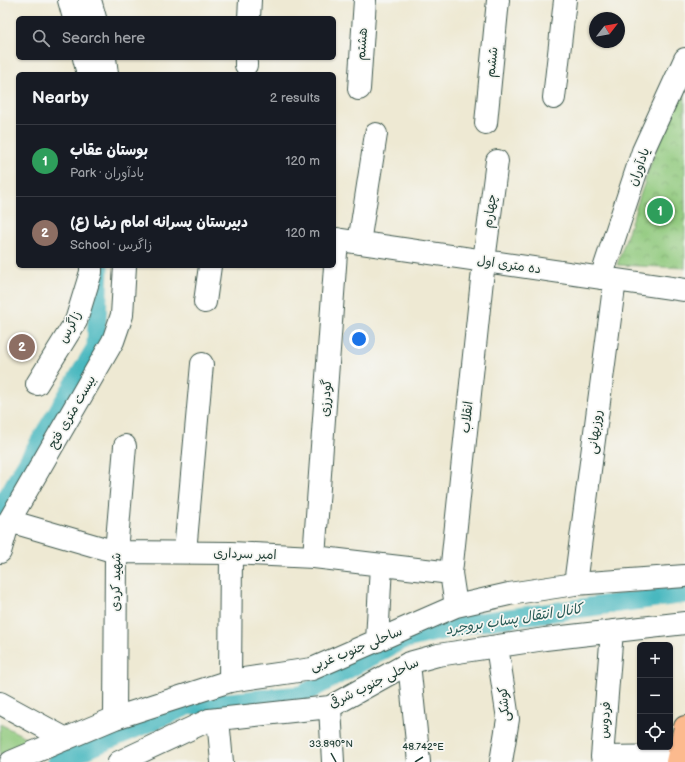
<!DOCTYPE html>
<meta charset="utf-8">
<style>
body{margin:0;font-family:"Balsamiq Sans","Playpen Sans Arabic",sans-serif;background:#242831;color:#f1f3f6}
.controls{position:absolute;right:12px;bottom:12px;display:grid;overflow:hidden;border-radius:6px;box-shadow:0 1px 3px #0004}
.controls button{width:36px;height:36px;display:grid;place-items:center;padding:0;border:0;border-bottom:1px solid #363941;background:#171b24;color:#f1f3f6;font:20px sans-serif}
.compass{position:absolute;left:589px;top:12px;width:36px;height:36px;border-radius:50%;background:#171b24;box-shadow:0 1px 3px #0004;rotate:59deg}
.you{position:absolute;left:359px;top:339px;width:14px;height:14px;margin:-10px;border:3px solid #fff;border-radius:50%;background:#1a73e8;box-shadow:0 0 0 6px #1a73e833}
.badge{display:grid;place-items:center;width:26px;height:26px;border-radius:50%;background:#1a73e8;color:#fff;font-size:13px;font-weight:700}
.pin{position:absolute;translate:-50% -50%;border:2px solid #fff;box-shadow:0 1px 4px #0006}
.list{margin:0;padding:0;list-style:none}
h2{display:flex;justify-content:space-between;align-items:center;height:52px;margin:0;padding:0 16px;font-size:17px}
h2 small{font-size:13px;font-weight:400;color:#9ea1a6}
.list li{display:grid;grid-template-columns:26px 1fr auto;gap:12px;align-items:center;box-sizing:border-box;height:72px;padding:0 16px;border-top:1px solid #363941}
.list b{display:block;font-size:15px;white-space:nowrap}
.list p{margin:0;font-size:13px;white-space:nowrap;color:#9ea1a6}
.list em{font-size:13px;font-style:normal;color:#9ea1a6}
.icon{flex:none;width:22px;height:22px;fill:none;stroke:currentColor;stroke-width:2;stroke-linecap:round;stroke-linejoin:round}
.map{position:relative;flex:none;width:685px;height:762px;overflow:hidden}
.search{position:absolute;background:#171b24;box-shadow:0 1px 3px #0004;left:16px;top:16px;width:320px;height:44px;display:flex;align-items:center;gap:10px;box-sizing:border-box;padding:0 14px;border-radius:6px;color:#9ea1a6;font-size:15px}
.panel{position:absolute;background:#171b24;box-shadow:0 1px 3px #0004;left:16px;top:72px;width:320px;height:196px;border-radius:6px}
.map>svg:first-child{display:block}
</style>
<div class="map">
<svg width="685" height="762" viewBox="0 0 685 762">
<defs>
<pattern id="park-crowns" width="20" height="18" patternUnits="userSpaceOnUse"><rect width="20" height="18" fill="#90c97d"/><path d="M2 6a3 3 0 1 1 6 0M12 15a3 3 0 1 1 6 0" fill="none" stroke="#75a467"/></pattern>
</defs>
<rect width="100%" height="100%" fill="#f6f6f2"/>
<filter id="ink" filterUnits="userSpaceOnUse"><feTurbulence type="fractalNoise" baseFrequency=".025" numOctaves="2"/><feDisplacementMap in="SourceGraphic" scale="8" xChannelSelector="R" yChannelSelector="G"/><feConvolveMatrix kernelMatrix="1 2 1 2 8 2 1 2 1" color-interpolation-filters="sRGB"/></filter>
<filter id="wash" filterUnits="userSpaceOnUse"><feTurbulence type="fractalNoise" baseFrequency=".012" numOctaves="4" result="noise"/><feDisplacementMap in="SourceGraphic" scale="16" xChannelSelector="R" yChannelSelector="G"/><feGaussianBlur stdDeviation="0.9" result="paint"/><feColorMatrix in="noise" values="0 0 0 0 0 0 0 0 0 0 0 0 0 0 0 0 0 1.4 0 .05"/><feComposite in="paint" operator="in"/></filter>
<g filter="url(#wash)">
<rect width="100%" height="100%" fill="#eee9d3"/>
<path fill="#90c97d" stroke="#588358" d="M0,724l31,16 -31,15z"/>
<path fill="url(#park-crowns)" stroke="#588358" d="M685,80v188l-68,-3 36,-108z"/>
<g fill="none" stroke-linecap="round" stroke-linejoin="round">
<path stroke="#49b8bf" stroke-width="19" d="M0,510l22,-39 74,-124 3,-81
M57,762l131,-56 113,-11 101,-55 70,-17 213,-29"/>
</g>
</g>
<g filter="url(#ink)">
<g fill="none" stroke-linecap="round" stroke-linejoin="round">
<defs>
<path id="minor" d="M69,0l5,18
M90,0l5,18
M249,18l1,-18
M84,58l4,16
M105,58l2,16
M246,65v-7
M359,89l6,-89
M554,98l11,-98
M486,123l12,-123
M334,239l351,51
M359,243l17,-109
M601,278l42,-127 42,-92
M205,302l5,-36
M37,384l39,-63 15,-49v-6
M9,521l107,31 115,1 83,4 137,16 5,33
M0,552l9,-31 104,-180 9,-26 3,-49
M185,552l17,-188
M314,557l23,-318
M451,573l33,-312 13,-100
M575,584l40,-304
M612,631l-10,126 77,-1
M377,641l4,-76
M497,646l11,73 -7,43
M409,663l10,99
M230,681l1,-128
M0,703l66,36
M330,707l3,55
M115,718l1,-166 9,-106
M218,719l4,43
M11,762l104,-44 115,-37 82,-12 144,-63 53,-12 66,-10 110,-8
M119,762l90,-42 121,-13 79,-44 29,-8 107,-16 140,-16"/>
<path id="major" d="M677,762l8,-35"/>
</defs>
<use href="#minor" stroke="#3e574c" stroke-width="24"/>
<use href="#major" stroke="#3e574c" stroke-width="24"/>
<use href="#minor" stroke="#fff" stroke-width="22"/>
<use href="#major" stroke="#fcba8e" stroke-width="22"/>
</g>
</g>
<path fill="none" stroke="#1f3d34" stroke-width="1.5" d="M331,753l5,9M415,762l8,-5"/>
<g text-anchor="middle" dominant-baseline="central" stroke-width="3.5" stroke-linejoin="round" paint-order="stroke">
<g font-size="13" fill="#1f3d34" stroke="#f6f6f2">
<text transform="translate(362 44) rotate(-86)">هشتم</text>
<text transform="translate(492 62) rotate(-84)">ششم</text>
<text transform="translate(639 167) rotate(-70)">یادآوران</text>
<text transform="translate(490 211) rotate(-82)">چهارم</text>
<text transform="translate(509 265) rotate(8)">ده متری اول</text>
<text transform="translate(70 327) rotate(-63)">زاگرس</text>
<text transform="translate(326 398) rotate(-86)">گودرزی</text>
<text transform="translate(72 412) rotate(-60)">بیست متری فتح</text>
<text transform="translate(467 417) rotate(-84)">انقلاب</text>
<text transform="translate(595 432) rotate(-83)">روزبهانی</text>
<text transform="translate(245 554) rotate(2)">امیر سرداری</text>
<text transform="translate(116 582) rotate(-89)">شهید کردی</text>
<text transform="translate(356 649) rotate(-22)">ساحلی جنوب غربی</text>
<text transform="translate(374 683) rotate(-26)">ساحلی جنوب شرقی</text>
<text transform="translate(504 704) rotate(-95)">کوشکی</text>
<text transform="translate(605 720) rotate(-86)">فردوس</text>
</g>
<g font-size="14" font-style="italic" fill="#2a5c57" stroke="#f6f6f2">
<text transform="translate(514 619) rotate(-9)">کانال انتقال پساب بروجرد</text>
</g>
</g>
<g font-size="10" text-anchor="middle" fill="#1f3d34" stroke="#f6f6f2" stroke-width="3.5" stroke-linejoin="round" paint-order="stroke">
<text x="331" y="747">33.890°N</text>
<text x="423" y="750">48.742°E</text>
</g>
</svg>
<div class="controls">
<button>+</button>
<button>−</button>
<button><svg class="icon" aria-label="locate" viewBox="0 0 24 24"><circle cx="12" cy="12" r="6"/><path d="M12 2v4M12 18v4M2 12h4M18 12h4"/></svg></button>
</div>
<svg class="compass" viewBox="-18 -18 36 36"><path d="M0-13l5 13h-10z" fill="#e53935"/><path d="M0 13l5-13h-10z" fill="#9ea1a6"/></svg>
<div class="you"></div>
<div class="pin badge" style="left:660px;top:211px;background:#2e9e5b">1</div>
<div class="pin badge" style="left:22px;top:347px;background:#8d6e63">2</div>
<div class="search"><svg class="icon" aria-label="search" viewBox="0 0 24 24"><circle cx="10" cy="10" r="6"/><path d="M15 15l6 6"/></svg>Search here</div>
<section class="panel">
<h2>Nearby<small>2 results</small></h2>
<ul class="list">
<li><span class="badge" style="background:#2e9e5b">1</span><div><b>بوستان عقاب</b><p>Park · یادآوران</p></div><em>120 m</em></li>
<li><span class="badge" style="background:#8d6e63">2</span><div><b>دبیرستان پسرانه امام رضا (ع)</b><p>School · زاگرس</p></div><em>120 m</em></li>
</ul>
</section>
</div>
